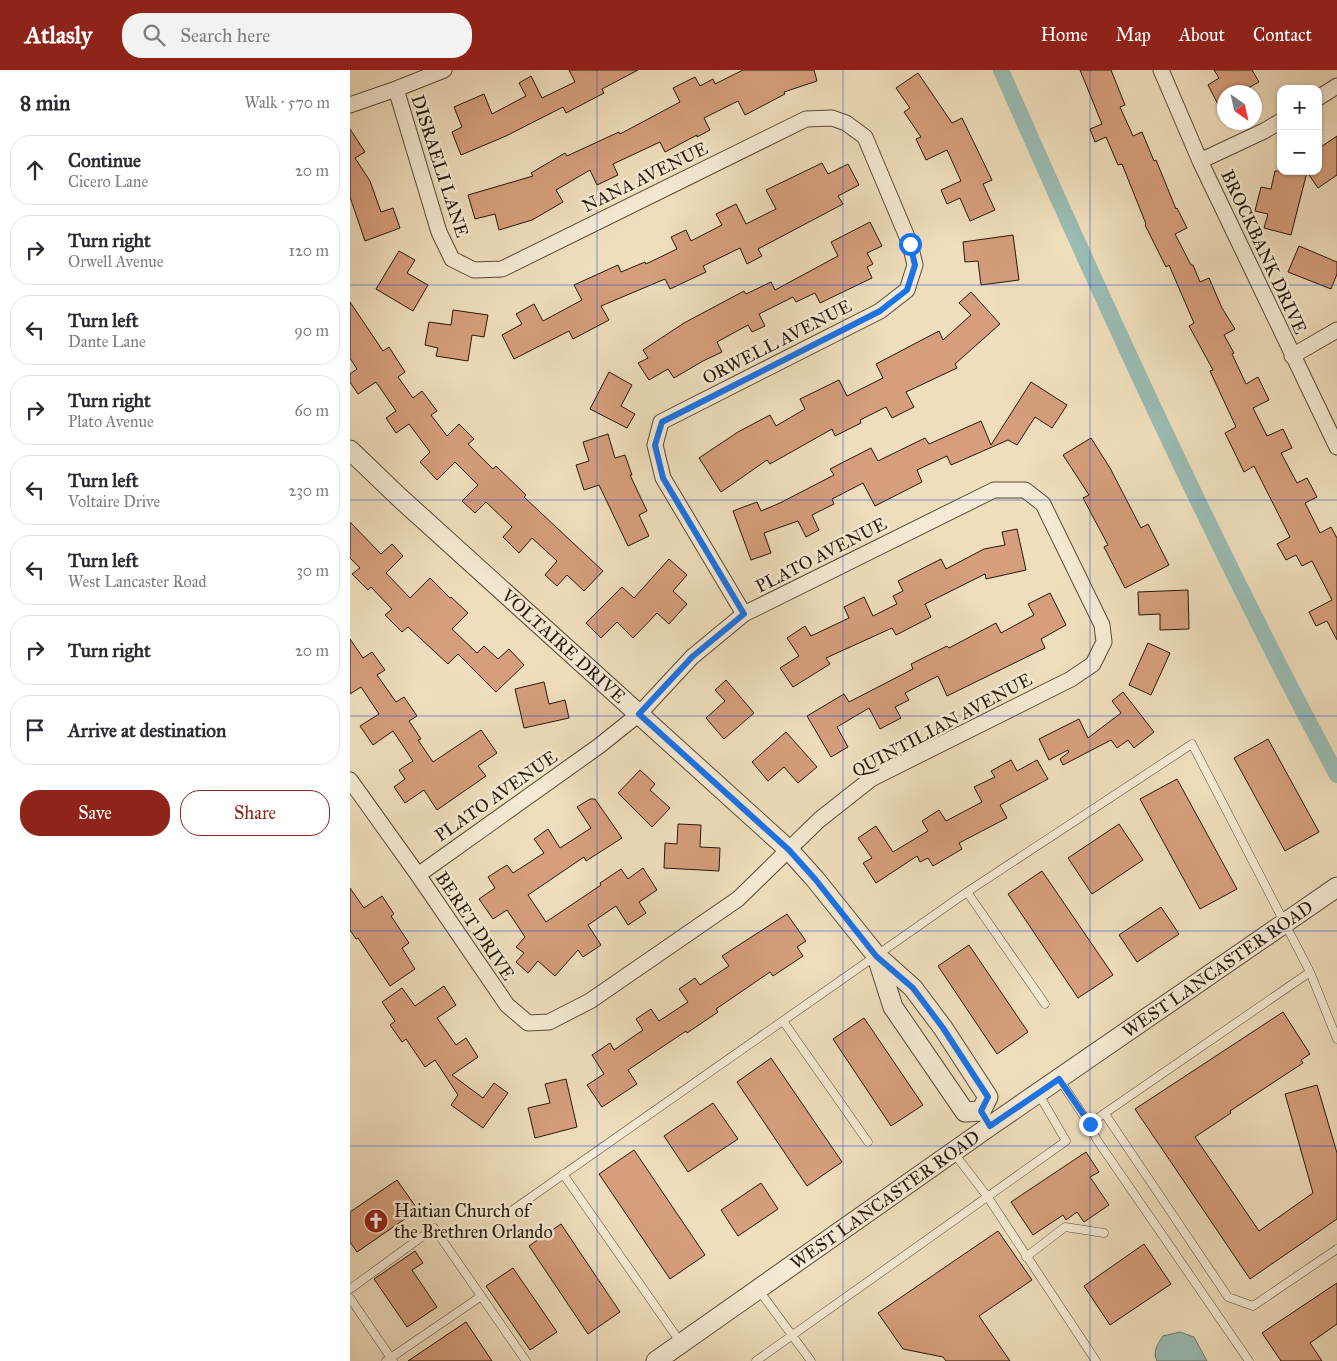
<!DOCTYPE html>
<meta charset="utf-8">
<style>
body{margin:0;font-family:"IM FELL Great Primer",serif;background:#f2f2f3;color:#2b2b33}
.controls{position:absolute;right:15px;top:15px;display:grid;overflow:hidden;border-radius:10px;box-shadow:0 1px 4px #0004}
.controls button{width:45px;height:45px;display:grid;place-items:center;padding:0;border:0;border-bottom:1px solid #e1e1e2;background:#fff;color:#2b2b33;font:25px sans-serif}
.compass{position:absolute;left:867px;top:15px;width:45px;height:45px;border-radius:50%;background:#fff;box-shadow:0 1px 4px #0004;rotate:146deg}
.stop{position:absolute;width:15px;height:15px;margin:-11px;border:4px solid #1a73e8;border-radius:50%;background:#fff}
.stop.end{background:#1a73e8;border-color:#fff;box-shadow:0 1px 5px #0008}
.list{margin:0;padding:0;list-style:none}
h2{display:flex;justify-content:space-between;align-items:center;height:65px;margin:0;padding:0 20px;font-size:21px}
h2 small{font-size:16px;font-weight:400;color:#7c7c81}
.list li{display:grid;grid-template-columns:32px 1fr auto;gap:15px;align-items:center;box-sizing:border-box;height:70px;margin:0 10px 10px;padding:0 10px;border:1px solid #e1e1e2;border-radius:20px}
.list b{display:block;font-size:19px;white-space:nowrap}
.list p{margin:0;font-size:16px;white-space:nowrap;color:#7c7c81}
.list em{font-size:16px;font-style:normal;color:#7c7c81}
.actions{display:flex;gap:10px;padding:15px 20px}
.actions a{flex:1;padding:11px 0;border:1px solid #8f2418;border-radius:20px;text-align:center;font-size:18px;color:#8f2418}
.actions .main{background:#8f2418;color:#fff}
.icon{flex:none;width:28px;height:28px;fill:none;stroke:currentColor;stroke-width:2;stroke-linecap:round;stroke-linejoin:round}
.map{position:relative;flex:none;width:987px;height:1291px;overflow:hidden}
header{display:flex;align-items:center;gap:30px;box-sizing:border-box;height:70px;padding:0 25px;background:#8f2418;color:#fff}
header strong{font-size:24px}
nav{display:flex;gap:28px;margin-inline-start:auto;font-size:18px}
.search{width:350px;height:45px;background:#f2f2f3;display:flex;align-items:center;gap:12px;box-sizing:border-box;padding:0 18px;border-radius:20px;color:#7c7c81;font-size:19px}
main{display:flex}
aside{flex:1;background:#fff}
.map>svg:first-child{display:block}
</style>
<header>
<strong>Atlasly</strong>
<div class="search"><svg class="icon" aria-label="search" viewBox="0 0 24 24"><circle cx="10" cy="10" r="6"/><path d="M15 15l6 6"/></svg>Search here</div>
<nav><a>Home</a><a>Map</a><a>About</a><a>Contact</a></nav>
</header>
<main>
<aside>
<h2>8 min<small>Walk · 570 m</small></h2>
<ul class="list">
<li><svg class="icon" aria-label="ahead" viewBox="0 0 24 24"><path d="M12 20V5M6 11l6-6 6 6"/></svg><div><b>Continue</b><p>Cicero Lane</p></div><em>20 m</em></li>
<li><svg class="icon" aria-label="right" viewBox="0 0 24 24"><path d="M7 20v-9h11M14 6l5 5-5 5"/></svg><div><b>Turn right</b><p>Orwell Avenue</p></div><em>120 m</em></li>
<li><svg class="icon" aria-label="left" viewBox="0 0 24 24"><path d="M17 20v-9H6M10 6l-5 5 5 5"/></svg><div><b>Turn left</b><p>Dante Lane</p></div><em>90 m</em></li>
<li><svg class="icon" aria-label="right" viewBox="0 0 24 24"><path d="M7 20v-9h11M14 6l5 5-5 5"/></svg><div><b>Turn right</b><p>Plato Avenue</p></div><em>60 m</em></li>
<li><svg class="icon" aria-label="left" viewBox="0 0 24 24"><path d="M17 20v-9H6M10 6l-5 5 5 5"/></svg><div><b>Turn left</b><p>Voltaire Drive</p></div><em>230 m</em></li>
<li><svg class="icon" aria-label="left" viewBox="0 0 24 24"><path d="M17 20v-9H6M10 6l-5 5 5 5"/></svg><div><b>Turn left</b><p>West Lancaster Road</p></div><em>30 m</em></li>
<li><svg class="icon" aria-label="right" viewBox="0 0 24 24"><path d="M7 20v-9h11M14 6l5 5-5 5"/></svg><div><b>Turn right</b></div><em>20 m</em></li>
<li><svg class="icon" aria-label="arrive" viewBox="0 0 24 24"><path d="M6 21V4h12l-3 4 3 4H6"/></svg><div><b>Arrive at destination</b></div></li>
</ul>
<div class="actions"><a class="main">Save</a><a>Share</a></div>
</aside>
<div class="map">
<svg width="987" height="1291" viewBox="0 0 987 1291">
<rect width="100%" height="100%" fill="#efdebc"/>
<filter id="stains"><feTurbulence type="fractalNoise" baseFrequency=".004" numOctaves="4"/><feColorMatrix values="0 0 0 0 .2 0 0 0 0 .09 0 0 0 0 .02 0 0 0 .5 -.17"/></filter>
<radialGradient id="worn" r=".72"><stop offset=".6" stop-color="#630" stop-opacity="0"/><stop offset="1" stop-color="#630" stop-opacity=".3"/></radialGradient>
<path fill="#9abcb3" stroke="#6b7a70" d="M830,1262l14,5 13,24h-50c-5,-10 1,-17 6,-25z"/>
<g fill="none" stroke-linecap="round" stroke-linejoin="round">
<path stroke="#9abcb3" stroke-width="16" d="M651,0c105,238 213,476 336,705"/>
</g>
<path fill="#d69e7c" stroke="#25180b" d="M219,0h69l-36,19 2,4 -38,20 -3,-6 -57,29 -45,19 -9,-23 10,-5 -8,-20 30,-13 8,20 34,-18 -7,-13 12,-7 11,22 33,-16z
M393,0h71l3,11 -33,11 1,2 -40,21 -7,-14 -34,17 6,12 -13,7v-2l-32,17 -5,-10 -47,22 5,11 -21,10 -7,-15 -34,20 7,12 -31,18 -33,10 -4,-16 -20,5 -7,-24 65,-19 -2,-3 34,-20 2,3 52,-24 1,2 60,-32 -7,-14 22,-11 5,9 13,-7 2,5z
M730,0h31l14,35 -5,2 13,29 9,-4 12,29 2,-1 20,49 1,-1 10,20 -12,6 16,31h2l7,17 9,-4 13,30 13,21 -11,6 10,18 -2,1 14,30 12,-7 11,23 -16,8 14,28 16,-7 9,19 -11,5 16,30 10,-5 10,19 -12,6 15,30 11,-6 6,11v102l-10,-19 -11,5 -7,-14 23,-12 -20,-39 -10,5 -6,-11 -10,5 -9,-16 13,-7 -36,-71 -10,6 -19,-39 11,-6 -26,-56 3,-1 -24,-44 5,-3 -25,-58 -3,2 -21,-42 1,-1 -24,-60 -4,1 -12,-28 -11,5 -5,-13 12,-5z
M864,0h38l7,12 -18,10h-17v24l-16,-31 11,-7z
M568,3l34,50 10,-5 30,62 -9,4 12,26 -25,11 -10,-23 -13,6 -6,-14 20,-9 -14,-31 -21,10 -10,-21 5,-2 -17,-25 6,-4 -14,-20z
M0,59l15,23 -10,6 15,23 11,31 12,-4 7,20 -35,13 -15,-44z
M987,66v39l-19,13 -11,-16 -16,63 -27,-7 4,-14 -13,-3 6,-24 10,2 4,-18h43v-22z
M472,93l6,11 20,-10 11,21 -21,11 5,8 -85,45 4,7 -15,8 -7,-16 -37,18 3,6 -36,17 -5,-10 -64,27 8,14 -36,19 -4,-8 -55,28 -12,-24 20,-11 -6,-10 18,-10 9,17 39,-21 -8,-15 44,-20 3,7 24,-10 1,2 31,-15 -6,-12 15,-7 5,11 31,-16 -6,-11 20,-10 10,20 30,-15 -10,-19z
M520,152l12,24 -15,7 6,11 -6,3 5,11 -52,25 -5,-10 -19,9 -3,-5 -34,17 6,12 -13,6 -4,-7 -31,17 5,10 -19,9 -29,17 -6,-9 -19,11 -11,-17 10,-5 -5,-8 41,-27 60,-32 2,3 25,-12 4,8 63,-34 -7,-14z
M663,165l6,45 -38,5 -3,-24 -13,1 -2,-20z
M949,176l38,16v12l-6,15 -43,-17z
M49,181l16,9 -8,13 21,12 -15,26 -37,-22z
M621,222l29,32 -45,40 2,4 -51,24 8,15 -22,11 -6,-11 -26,13 1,3 -26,13 -3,-7 -62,35 -3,-4 -46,32 -22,-34 39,-26 32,-17 6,11 29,-17 -5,-10 39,-19 8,16 36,-18 -7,-14 63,-33 4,9 28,-25 -12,-12z
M0,232l33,49 6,-4 16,25 -7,5 15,21 9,-7 15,20 -6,4 16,21 12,-12 15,15 -6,5 25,25 3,-3 30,29 -2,2 79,74 -19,20 -17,-16 -10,11 -12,-11 12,-14 -25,-23 -13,15 -16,-16 9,-10 -26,-25 -11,11 -13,-12 16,-16 -23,-23 -18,18 -17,-18 10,-10 -21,-28 -13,9 -10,-15 10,-7 -20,-29 -18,12 -8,-12v-8l7,-5 -7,-11z
M103,240l35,5 -4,22 -12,-2 -4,26 -32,-5 2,-8 -13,-3 4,-23 22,3z
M259,302l23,13 -11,21 14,8 -8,14 -37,-19z
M681,312l36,23 -15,23 -17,-11 -18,28 -9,-5 -57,25 -4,-9 -30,14 5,12 -47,24 -12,-23 -31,16 2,5 -22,11 7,15 -13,7 -8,-16 -34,12 7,20 -20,7 -18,-49 24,-9 4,9 19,-8 54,-28 -4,-6 41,-21 7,13 47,-23 4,6 52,-23 10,24z
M258,364l7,24 10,-3 7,20h-2l17,36 -8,4 10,21 -21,10 -29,-61 -15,5 -8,-25 13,-4 -6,-19z
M741,368l19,30 31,60 7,-4 21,41 -44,23 -21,-41 4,-2 -25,-47 6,-3 -26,-40z
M0,452l31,32 11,-10 11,12 -17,17 24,25 20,-20 20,20 1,-1 17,16 -16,16 25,24 7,-7 14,13 11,-10 15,16 -28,27 -38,-38 -10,10 -40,-37 -6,5 -17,-17 7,-6 -21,-22 -3,3 -16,-16 8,-6 -10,-10z
M667,459l9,41 -40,9 -1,-5 -60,30 6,13 -35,18 -4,-7 -66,30 4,6 -37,23 -13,-19 19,-12 -12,-18 18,-12 6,10 38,-18 -5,-11 20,-10 9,19 24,-12 -4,-8 10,-5 -5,-10 43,-22 5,10 38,-20 21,-4 -3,-13z
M319,489l18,16 -14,16 14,13 -18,20 -12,-11 -24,25 -16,-16 -16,16 -15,-15 36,-36 12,11z
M838,520l1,39 -29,1v-16l-21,1 -1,-23z
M700,523l16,32 -25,14 4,9 -98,48 -9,-20 -33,17 4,7 -14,7 6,11 -21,11 -11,-21 -32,19 11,20 -17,10 -24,-41 37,-22 5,8 64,-33 -2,-5 36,-18 2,2 47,-25 5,10 33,-18 -6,-11z
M0,569l13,19 9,-6 13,18 -8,5 19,27 8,-5 13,19 -8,5 12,18 -3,1 15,22 48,-32 16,23 -19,13 8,10 -49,34 -13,-20 -19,13 -11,-16 11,-8 -6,-9 14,-9 -20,-30 -20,14 -13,-19 19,-12 -18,-27 -11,7z
M798,573l22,10 -19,42 -22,-10z
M376,610l28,33 -30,26 -18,-21 19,-17 -10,-11z
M194,612l5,22 16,-4 4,18 -45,10 -9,-39z
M773,622l31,40 -20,16 -6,-8 -11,8 -6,-8 -48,25 -3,-6 9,-7 -1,-2 -19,10 -10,-21 40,-20 9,19 33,-25 -9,-12z
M436,662l31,35 -19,16 -14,-16 -16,14 -16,-19z
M918,669l51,93 -34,19 -51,-93z
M661,690l6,11 20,-11 11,19 -48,26 7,13 -48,25 3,6 -29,17 -5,-8 -8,4 -3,-6 -41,27 -13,-20 9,-5 -14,-20 18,-12 17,26 35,-21 -6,-10 17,-11 7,11 36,-19 -8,-15 21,-10 -4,-6z
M290,700l15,14 -5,6 20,18 -18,19 -34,-34z
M827,709l60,110 -37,20 -60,-110z
M240,729h5l27,39 -36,23 -2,-4 -56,38 18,27 55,-37 -1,-2 21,-14 7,10 15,-11 14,22 -18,12 7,11 -18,12 -12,-19 -28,19 13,20 -18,12 -5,-7 -23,26 -17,-15 -10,12 -12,-11 8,-9 -8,-6 9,-10 -18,-27 -14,9 -14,-20 16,-11 -7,-11 19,-12 6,8 31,-20 -10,-14 14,-10 12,19 31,-20 -14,-21z
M328,754l23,1 -1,22 20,1 -1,23 -55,-3 1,-25 12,1z
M769,754l24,36 -51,34 -24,-36z
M692,801l71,104 -35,23 -70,-104z
M0,818l14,20 18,-12 12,18 -3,2 18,27 -7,5 13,21 -25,17 -32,-48 -2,1 -6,-9z
M811,837l18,27 -42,28 -18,-27z
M437,844l19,27 -9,6 6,9 -30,20 -3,-4 -54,37 2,3 -31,21 -1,-2 -58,39 9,14 -35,23 -15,-22 17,-11 -12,-19 18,-12 4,7 29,-20 -7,-11 15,-10 8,12 29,-19 -9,-13 16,-11 5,7 29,-19 -7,-10z
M619,875l59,87 -31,22 -59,-88z
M94,916l12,19 -19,13 19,27 10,-7 12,19 -26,18 31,23 11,-15 14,10 -25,35 -32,-23 7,-10 -23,-35 -10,7 -19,-28 -4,3 -12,-17 5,-4 -13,-19 20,-14 13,18z
M933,942l27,42 -9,6 2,3 -73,48 1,2 -36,24 64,94 54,-38 -28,-99 32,-9 20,68v66l-87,60 -115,-170z
M514,948l59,87 -32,21 -58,-87z
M421,988l71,104 -35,24 -70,-104z
M216,1009l11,48 -42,11 -7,-30 22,-5 -5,-19z
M363,1033l25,36 -50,33 -24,-36z
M284,1080l71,105 -35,24 -71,-105z
M736,1082l13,20 -9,5 19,28 -25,17 -7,-10 -11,8 -3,-5 -30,20 -22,-33z
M47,1110l21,30 -61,42 -7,-10v-30z
M411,1113l17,26 -40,27 -17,-26z
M211,1154l59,88 -32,22 -59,-88z
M648,1161l34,49 -53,36 31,45h-64l-3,-4 -40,-8 -25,-36z
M794,1174l27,40 -61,41 -26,-39z
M65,1181l8,12 -11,7 25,37 -30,20 -33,-48z
M163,1198l44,64 -27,18 -44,-64z
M987,1213v41l-27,19 12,18h-41l-19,-28z
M116,1252l26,39h-84z"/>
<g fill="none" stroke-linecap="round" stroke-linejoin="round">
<defs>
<path id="service" d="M617,822l78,112
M433,951l85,121
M709,1009l30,45 8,16 152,221
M755,1044l123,183 25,9 84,-57
M739,1054l221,-152
M603,1082l34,44 109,165
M213,1104l118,169
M157,1144l460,-322 225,-148 118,228 27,67
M676,1187l39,-30 39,6
M0,1219l84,-61 92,133
M408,1219l53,72
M0,1228l43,63
M36,1291l94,-64
M406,1291l310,-220 -28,-48"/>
<path id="minor" d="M811,0l39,91 137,286
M46,19l43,143 13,27 22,11 28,-1 304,-150 26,-1 14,5 19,14 45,107 5,21 -8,25 -27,21 -219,111 -6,23 8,33 81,136
M968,28l19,-12
M0,35l46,-16 48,-19
M850,91l64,-30 17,-10
M942,286l45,-26
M0,710l68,95 89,130 21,18 21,-1 41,-21 148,-102 81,-79 52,-41 200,-100 22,-15 11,-22 -2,-17 -59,-121 -18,-14h-31l-250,124 -52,43 -53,57 -40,32 -181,129"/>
<g id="tertiary">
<path id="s1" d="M0,380l50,48 389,352 26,29 61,76 37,33 30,40 45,69 -7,14"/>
<path d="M527,887l16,50 72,105 16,-1"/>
<path id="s2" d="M306,1291l334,-235 347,-239"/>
</g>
</defs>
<use href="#service" stroke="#584a37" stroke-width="9"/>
<use href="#minor" stroke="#584a37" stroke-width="17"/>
<use href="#tertiary" stroke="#584a37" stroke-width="21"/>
<use href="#service" stroke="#f5ead3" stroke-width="8"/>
<use href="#minor" stroke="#f5ead3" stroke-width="15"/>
<use href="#tertiary" stroke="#f5ead3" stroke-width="19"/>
</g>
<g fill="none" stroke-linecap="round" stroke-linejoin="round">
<path stroke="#1a73e8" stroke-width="6" d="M560,174l5,21 -8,25 -27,21 -218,111 -7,23 8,33 81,136 -52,43 -53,57 150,136 26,29 61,77 37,32 30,40 45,69 -7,14 9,15 69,-47 31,45"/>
</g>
<path fill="none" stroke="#1d4ed8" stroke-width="1" stroke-opacity="0.55" d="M247,0v1291M493,0v1291M740,0v1291M0,215h987M0,430h987M0,646h987M0,861h987M0,1076h987"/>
<defs>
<symbol id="church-disc" viewBox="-11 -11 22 22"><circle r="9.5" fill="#8f2418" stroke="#f5ead3"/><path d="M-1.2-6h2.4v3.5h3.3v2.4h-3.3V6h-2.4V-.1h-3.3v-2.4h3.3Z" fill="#fff"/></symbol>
</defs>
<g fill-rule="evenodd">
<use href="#church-disc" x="12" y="1137" width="28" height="28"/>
</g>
<g text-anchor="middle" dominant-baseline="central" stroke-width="5" stroke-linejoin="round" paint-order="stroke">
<g font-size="18" fill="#25180b" stroke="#f5ead3">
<text transform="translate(90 96) rotate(72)">DISRAELI LANE</text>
<text transform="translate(295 107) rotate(-26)">NANA AVENUE</text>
<text transform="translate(914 182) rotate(65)">BROCKBANK DRIVE</text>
<text transform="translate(427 272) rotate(-27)">ORWELL AVENUE</text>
<text transform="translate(471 485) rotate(-27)">PLATO AVENUE</text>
<text stroke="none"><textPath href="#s1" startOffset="290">VOLTAIRE DRIVE</textPath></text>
<text transform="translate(592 655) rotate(-28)">QUINTILIAN AVENUE</text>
<text transform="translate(146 726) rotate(-35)">PLATO AVENUE</text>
<text transform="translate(125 856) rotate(56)">BERET DRIVE</text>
<text stroke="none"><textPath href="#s2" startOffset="685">WEST LANCASTER ROAD</textPath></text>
<text stroke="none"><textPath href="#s2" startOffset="280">WEST LANCASTER ROAD</textPath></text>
</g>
<g font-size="18" fill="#25180b" stroke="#f5ead3" text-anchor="start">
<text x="44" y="1141">Haitian Church of<tspan x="44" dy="21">the Brethren Orlando</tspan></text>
</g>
</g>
<rect width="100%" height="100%" filter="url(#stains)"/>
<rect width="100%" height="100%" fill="url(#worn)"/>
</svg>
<div class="controls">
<button>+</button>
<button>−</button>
</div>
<svg class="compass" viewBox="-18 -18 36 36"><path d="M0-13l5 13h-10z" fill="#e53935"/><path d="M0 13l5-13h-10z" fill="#7c7c81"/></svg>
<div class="stop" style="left:560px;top:174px"></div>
<div class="stop end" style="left:740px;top:1054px"></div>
</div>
</main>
